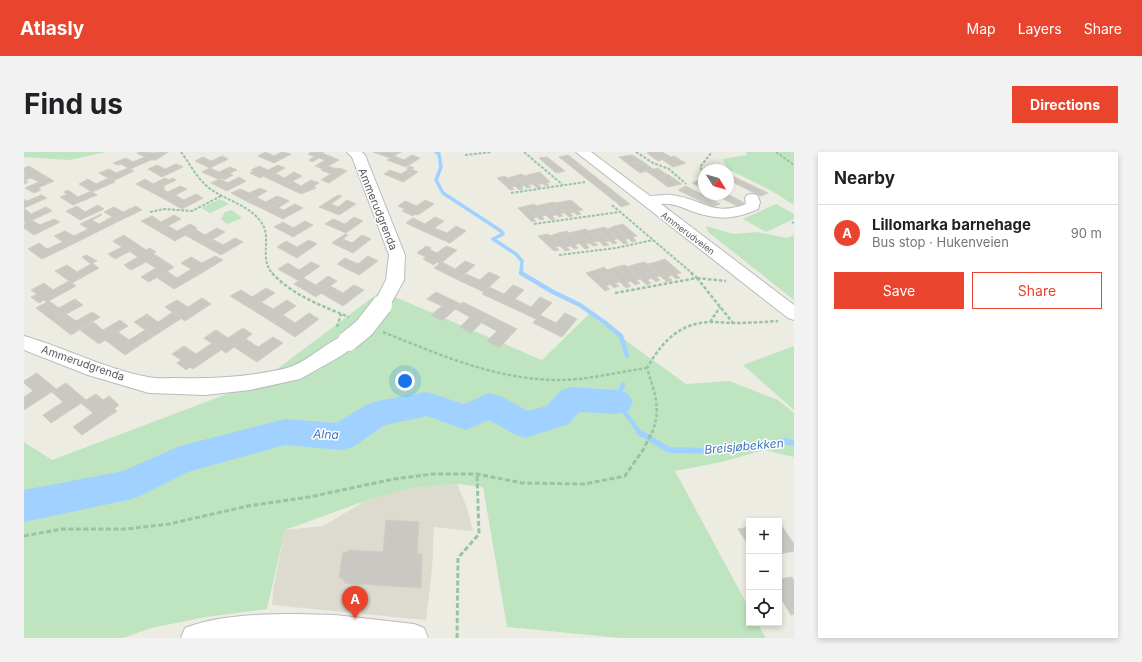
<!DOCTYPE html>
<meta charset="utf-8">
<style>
body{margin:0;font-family:Inter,sans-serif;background:#f2f2f2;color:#202124}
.controls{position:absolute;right:12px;bottom:12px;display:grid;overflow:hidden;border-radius:0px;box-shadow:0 2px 6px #0003}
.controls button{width:36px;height:36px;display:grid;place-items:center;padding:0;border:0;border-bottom:1px solid #e0e0e0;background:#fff;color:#202124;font:20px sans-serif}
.compass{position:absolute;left:674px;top:12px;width:36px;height:36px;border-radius:50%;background:#fff;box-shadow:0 2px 6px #0003;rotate:127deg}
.you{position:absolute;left:381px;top:229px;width:14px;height:14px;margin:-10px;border:3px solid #fff;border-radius:50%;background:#1a73e8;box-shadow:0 0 0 6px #1a73e833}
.badge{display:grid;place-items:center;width:26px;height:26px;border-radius:50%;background:#e9442d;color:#fff;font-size:13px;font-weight:700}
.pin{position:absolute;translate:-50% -33px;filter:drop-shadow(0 1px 2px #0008)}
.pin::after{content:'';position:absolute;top:21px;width:14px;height:12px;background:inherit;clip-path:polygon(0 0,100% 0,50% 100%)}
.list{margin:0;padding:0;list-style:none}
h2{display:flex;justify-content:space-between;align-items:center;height:52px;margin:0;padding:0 16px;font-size:17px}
h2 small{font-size:13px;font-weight:400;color:#757577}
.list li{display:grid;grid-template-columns:26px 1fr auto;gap:12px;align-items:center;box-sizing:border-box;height:56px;padding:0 16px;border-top:1px solid #e0e0e0}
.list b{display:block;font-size:15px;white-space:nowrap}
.list p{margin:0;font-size:13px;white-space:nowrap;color:#757577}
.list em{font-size:13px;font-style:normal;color:#757577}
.actions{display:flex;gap:8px;padding:12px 16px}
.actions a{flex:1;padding:9px 0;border:1px solid #e9442d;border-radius:0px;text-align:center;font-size:14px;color:#e9442d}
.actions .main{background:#e9442d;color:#fff}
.icon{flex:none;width:22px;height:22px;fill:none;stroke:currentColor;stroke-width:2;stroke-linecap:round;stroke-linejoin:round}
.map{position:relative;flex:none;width:770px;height:486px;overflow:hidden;border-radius:0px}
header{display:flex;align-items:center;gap:24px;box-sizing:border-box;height:56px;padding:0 20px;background:#e9442d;color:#fff}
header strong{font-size:19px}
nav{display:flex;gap:22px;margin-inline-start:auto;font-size:14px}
.intro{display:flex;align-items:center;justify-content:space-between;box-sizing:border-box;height:96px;padding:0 24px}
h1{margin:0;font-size:28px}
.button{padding:10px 18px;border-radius:0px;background:#e9442d;color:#fff;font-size:14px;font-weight:700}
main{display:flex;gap:24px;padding:0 24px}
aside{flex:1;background:#fff;border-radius:0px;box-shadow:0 2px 6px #0003}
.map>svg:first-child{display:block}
</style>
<header>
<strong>Atlasly</strong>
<nav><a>Map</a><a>Layers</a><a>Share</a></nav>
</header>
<div class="intro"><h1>Find us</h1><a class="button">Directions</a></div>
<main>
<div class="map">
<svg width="770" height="486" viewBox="0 0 770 486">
<rect width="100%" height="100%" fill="#edece2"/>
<path fill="#dddbd0" d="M433,332l9,21 7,26 -39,-4 -2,42 -6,51 -154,-15 1,-14 12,-61 38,-4 42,-25 45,-13z"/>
<path fill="#bee5c0" d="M0,0h82l-37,8 -45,-3z
M722,0h48v53l-24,-15 -42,-21 -6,-10 25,-4z
M196,47l9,5 -19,9 -9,-5z
M752,52l18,10v5l-28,13 -23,-13z
M208,58l10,8 -15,6 -6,-5 4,-7z
M682,74l27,8 24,-2 30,6 7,-3v65l-86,-68z
M357,139l161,69 47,-46 97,70 43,-3 49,19 16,13v44l-30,-7 -42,12 -47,9 74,137v15h8l9,15h-146l-113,-11 -24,-140 -26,-3 -47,4 -45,13 -80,29 -18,79 -61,8 -55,11 -28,10h-99v-196l28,18 209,-79z
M770,194v64l-51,-45z"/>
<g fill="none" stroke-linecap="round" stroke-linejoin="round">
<path stroke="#a1d2ff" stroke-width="3.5" d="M412,0l3,2 2,13 -5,13 7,13 58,38 2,3 -10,5 23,15 6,7 -1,12 2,1"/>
<path stroke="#a1d2ff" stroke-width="4.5" d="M497,121l32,19 27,13 24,17 17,14 6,20
M599,232l-6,18 23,31"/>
<path stroke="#a1d2ff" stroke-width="6" d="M615,280l30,18 42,1 73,-10 10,2"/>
<path fill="#a1d2ff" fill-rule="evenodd" d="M547,235l46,3 11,3 5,9 -5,9 -11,3 -38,-2 -10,12 -44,14 -11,-4 -25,-14 -23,10 -39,-14 -42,9 -32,22 -12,3 -56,-5 -97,27 -48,24 -12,4 -104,22v-32l99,-19 57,-25 105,-27 51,4 30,-18 11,-4 50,-9 37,12 25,-11 11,3 28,15 19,-5 13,-15z"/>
</g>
<path fill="#cac8c2" stroke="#d2cdc1" d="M115,0l14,1 15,-1 -12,8h-5l-14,-7z
M241,0l9,4 8,-4 9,2 -17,9 -16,-7z
M287,0h13l-9,5 -7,-3z
M349,0h28l-11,6z
M627,0h11l9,5 -13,4 -11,-8z
M298,1l17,7 -16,9 -8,-3 10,-6 -6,-2 -7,4 -3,-2z
M388,3l8,3 -14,9 -19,-7 7,-4 10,4z
M544,3l58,46 -9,2 -58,-46z
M608,3l10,6 -14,3 -9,-7z
M198,4l6,3 -18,9 -15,-7 8,-4 8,4z
M650,4l8,5 4,2 -13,4 -10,-7z
M121,5l6,3 -21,9 -9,-5 -4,1 -4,-2 13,-5 7,4z
M523,5l18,14 -9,2 -17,-15z
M618,9l11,8 -13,4 -12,-9z
M152,12l7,3 -21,10 -14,-8 9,-4 8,4z
M254,13l7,3 -18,10 -4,-2 -3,2 -10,-5 4,-2 -3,-1 8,-4 9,4z
M5,14l13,8 -17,6 3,2 -4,2v-9h2l-2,-2v-5z
M304,14l9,3 2,-1 8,3 -18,12 -8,-3 10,-6 -10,-4z
M386,14l4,2 -3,1 7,3 -15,10 -19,-8 6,-4 11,4 8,-5 -2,-1z
M206,15l7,3 -7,3 3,2 -9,5 -3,-2 -3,1 -16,-7 8,-4 9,4z
M104,16l6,3 -21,10 -14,-8 10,-4 7,4z
M634,16l8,6 3,1 -13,3 -10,-7z
M270,20l8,4 -18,10 -17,-8 8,-5 9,5z
M516,20l10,10 -4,1 3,2 -4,1 -13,-12z
M18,22l12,7 -16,7 3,2 -7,3 -9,-5 14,-6 -8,-4z
M498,22l10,10 -4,1 3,2 -4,1 -12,-12z
M508,22l10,10h-4l3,3 -4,1 -13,-12z
M704,22l40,19 -7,3 -33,-16z
M645,23l1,1 12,8 -14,3 -12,-9z
M481,24l10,10 -4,1 3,2 -4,1 -13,-12z
M491,24l10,10h-4l2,3 -4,1 -12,-12z
M215,25l7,4 -19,10 -16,-8 8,-4 9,4z
M85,26l6,4 -23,10 -13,-8 9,-5 8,5z
M141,26l4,2 4,-2 3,2 -25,12 -15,-8 9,-5 8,5z
M287,28l8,3 -5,3 2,2 -15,6 -17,-8 8,-5 9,5z
M675,28l5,2v7l-12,-6z
M138,34l3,2 -2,1 5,3 12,-6 7,3 -21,11 -15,-8z
M662,34l34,18 -8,3 -34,-17z
M236,36l7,3 -19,11 -17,-9 9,-4 9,4z
M44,38l10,7 13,-6 6,4 -24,10 -13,-8 7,-3 -3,-2z
M172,42l7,4 -21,11 -16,-9 9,-5 9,5z
M690,42h14l16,9 -6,3 -3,-1z
M17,43l6,3 -23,10v-9l3,2z
M314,43l4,1 -11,8 -4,-2z
M253,44l8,3 -20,11 -17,-8 8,-5 10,5z
M261,47l4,2 -11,7 6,2 11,-6 8,4 -20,11 -18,-9z
M323,48l9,4 -17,11 -20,-8 8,-5 11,5z
M401,48l9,4 -16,11 -3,-1 -2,2 -11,-5 3,-2 -7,-3 7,-5 12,5z
M547,48l12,10 -5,1 3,3 -4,1 -15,-13z
M602,49l4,3 -9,3 -4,-4z
M529,50l11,11 -4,1 3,2 -4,1 -14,-13z
M538,50l12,10 -4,1 3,3 -4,1 -15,-14z
M510,52l12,11 -4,1 2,3 -4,1 -14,-14z
M521,52l11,11 -4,1 3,3 -4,1 -15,-14z
M74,53l6,4 -24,11 -14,-9 11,-5 8,6z
M112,54l6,4 -23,11 -15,-9 10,-5 9,5z
M502,54l11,11 -4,1 3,3 -4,1 -14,-14z
M22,55l6,4 -26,12 -2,-2v-13l7,6z
M77,62l1,1 -10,5 7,4 13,-7 7,4 -24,12 -15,-9z
M150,63l7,4 -23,12 -17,-10 11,-5 9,6z
M330,65l9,4 -17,12 -21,-9 8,-5 12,5z
M411,65l9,4 -17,12 -21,-10 7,-5 12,6z
M30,67l6,3 -26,13 -10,-7v-4l8,-4 8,5z
M281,69l8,4 -20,12 -19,-10 9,-5 10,6z
M166,72l7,4 -22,13 -17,-10 10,-5 9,5z
M599,72l14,12 -4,1 3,4 -4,1 -17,-16z
M432,74l10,5 -16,12 -23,-10 7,-5 13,5z
M591,74l13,12 -3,2 3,3 -4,1 -17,-15z
M581,75l13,11 -4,2 3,3 -4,1 -17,-15z
M193,76l8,4 -22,13 -18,-10 10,-6 10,6z
M64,77l7,4 -26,13 -15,-10 11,-5 9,5z
M562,77l13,12 -5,1 4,3 -5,1 -16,-15z
M572,77l13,12 -4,1 4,3 -5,1 -16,-15z
M543,79l12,12 -4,2 3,3 -4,1 -16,-16z
M553,79l13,12 -4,1 3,4 -4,1 -16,-16z
M534,81l13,13 -5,1 4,3 -5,1 -15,-15z
M321,82l3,1 -5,4 9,4 10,-8 9,4 -18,14 -21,-10z
M524,82l12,12 -5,1 4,3 -5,1 -16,-15z
M100,83l16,11 -25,13 -7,-5 14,-7 -9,-6z
M211,86l8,4 -22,13 -18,-10 9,-6 11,6z
M285,88l8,4 -20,14 -20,-11 9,-6 11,6z
M39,90l6,4 -27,13 -14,-10 11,-6 8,6z
M116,94l6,4 4,-2 6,4 -3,2 4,2 -26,14 -7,-5 14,-8 -9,-6z
M402,94l5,2 -2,1 8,4 9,-7 11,4 -17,14 -3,-2 -3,3 -11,-6 3,-2 -9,-4z
M63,103l10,6 -5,2 7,5 -27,15 -17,-12 12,-6 10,7 14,-8 -9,-7z
M133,104l17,11 -25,15 -8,-5 15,-9 -10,-6z
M191,104l8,4 -23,14 -19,-11 10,-6 11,6z
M344,104l10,5 -19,14 -22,-11 8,-6 13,6z
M641,107l16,14 -5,1 4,4 -4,1 -20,-17z
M441,109l10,4 -17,15 -24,-12 8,-6 13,7z
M287,110l9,4 -21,15 -21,-12 10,-6 11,7z
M621,110l15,14 -4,1 4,3 -4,2 -20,-18z
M632,110l16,13 -4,2 4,3 -5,2 -20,-18z
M612,112l16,14 -5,2 4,3 -4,2 -20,-18z
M601,113l15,14 -4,1 4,3 -5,2 -19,-18z
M580,115l15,15 -4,1 4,3 -5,2 -18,-18z
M592,115l15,14 -4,2 4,3 -5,2 -19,-18z
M167,117l9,5 -26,15 -18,-12 11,-6 10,7z
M572,118l15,14 -5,2 4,3 -5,2 -19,-18z
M465,120l11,5 -16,15 -26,-12 8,-6 14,6z
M304,124l9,5 -21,16 -22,-13 9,-6 13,7z
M45,129l7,5 -29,16 -3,-2 -5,3 -8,-6 6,-3 -6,-4 13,-7 9,7z
M330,133l10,5 -21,16 -22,-13 9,-7 13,7z
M489,133l11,5 -16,16 -26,-12 7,-7 15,7z
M242,136l9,5 -24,16 -21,-13 11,-6 11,7z
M412,140l25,12 -19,17 -11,-6 11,-9 -15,-7z
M516,145l12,6 -16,16 -28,-13 7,-7 16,8z
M178,146l9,6 -26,17 -20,-14 12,-7 11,7z
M51,147l8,6 -30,16 -17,-13 13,-7 10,7z
M263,148l9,6 -24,16 -21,-13 10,-7 12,7z
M439,150l26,13 -18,18 -11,-6 10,-10 -15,-8z
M68,160l8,5 -29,18 -18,-14 13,-7 10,7z
M149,160l9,6 -28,18 -20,-14 13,-8 11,8z
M285,161l10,6 -24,18 -23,-15 11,-7 12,8z
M541,161l12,6 -15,18 -29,-14 7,-8 16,8z
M465,163l28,14 -18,19 -12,-7 10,-10 -15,-8z
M96,168l8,6 -29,18 -19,-14 13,-8 10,8z
M219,176l9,6 -26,19 -22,-15 12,-8 12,8z
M121,178l9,6 -29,19 -20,-15 13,-8 11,8z
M249,185l10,6 -26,19 -23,-15 12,-8 12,8z
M188,191l9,7 -28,19 -3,-2 -4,3 -9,-7 4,-3 -9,-6 12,-8 12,8z
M13,221l19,16 -32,21v-13l9,-6 -9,-8v-2z
M42,231l20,17 -35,23 -8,-8 20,-13 -11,-10z
M72,242l7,6 6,-4 10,9 -5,4 3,2 -35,24 -9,-8 20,-14 -12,-10z
M362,368l33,2 -2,32h5l-1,34 -77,-5v-3l-5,-3 4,-25h5l1,-2 34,2z
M755,370l15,22v7l-15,3z
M725,375v19l-11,-17z
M768,425l2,3v34l-3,1 -12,-20v-16z"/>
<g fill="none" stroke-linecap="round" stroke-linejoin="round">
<defs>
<path id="minor" d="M323,0h15l3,3 40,100 -1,25 -16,29 -6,2 -6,-2 -3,-4 13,-25 3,-25 -37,-98z
M552,0h15l59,44c7,0 15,-2 22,-1 30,4 41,22 74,9l-1,-6 2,-3 5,-1 5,1 3,7 -2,7c-25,11 -41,11 -67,2 -10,-4 -19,-8 -30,-7l133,101v15l-6,-2z
M324,182l7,2 3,5 -3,5 -14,10 -41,23 -50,11 -45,5 -56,-2 -61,-18 -64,-25v-14c42,12 81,33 124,41 9,2 19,1 27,1 37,1 76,-1 112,-10 21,-6 41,-28 61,-34z
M271,462l40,1 79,9 10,4 4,10h-247l4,-10c31,-13 77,-14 110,-14z"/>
</defs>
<use href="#minor" stroke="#b8babf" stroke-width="2"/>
<path stroke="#97c4a5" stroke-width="2" stroke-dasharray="3 1.5" stroke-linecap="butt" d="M157,0c10,13 17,29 31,38 16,11 38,16 49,32 12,15 -3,37 12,52
M500,0l39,33
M612,0l17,11 16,6 17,15
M752,0l18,13
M441,3l27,-3
M680,22l-4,-7 12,-15
M487,41l74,-11
M588,53l81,69
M126,60l14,-3 28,2 29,-15
M768,70l2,1
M510,72l85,-12
M535,103l57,-7 37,-8"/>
<path stroke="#97c4a5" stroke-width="2.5" stroke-dasharray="3.5 2" stroke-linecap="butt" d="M248,121c20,22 50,33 77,44
M673,126l36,45
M673,126l29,3
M591,141l82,-15 -6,-5
M686,170l10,-15
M313,175l4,-13
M359,180c57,23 114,48 176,48 29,0 59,-8 88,-12
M628,281c10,-26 2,-41 -5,-65 14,-25 32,-45 63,-46 9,0 17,1 25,1 14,0 29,-1 43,-2"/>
<path stroke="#97c4a5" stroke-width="3" stroke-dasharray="5 2.5" stroke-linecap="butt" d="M0,384l38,-7h65l42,-5 79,-18 61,-9 85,-18 39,-5h44l45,9 63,1 40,-8 18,-26 9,-18
M433,486l1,-80 21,-24 -2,-60"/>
<use href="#minor" fill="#fff" fill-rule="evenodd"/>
<defs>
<path id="minor-bridge" d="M324,189l16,-13 18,-23"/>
</defs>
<use href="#minor-bridge" stroke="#b8babf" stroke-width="22" stroke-linecap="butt"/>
<use href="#minor-bridge" stroke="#fff" stroke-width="20"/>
</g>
<g text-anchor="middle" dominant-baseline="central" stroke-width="3" stroke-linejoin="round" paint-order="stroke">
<g font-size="9" fill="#5b5e63" stroke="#fff">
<text transform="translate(664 81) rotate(37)">Ammerudveien</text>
</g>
<g font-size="11" fill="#5b5e63" stroke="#fff">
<text transform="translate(354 57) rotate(68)">Ammerudgrenda</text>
<text transform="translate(59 211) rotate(19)">Ammerudgrenda</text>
</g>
<g font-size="12" font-style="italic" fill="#4076b9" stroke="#fff">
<text transform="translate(302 282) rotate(2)">Alna</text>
<text transform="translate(720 294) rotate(-5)">Breisjøbekken</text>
</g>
</g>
</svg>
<div class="controls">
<button>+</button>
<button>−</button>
<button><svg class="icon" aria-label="locate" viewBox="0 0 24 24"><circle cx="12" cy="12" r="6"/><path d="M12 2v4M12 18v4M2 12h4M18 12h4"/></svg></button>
</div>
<svg class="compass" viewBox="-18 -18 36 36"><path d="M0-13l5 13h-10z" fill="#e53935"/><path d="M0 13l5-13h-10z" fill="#757577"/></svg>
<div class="you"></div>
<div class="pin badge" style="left:331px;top:467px">A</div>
</div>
<aside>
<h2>Nearby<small></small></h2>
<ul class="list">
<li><span class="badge">A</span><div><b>Lillomarka barnehage</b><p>Bus stop · Hukenveien</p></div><em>90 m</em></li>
</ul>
<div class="actions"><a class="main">Save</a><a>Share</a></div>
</aside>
</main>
